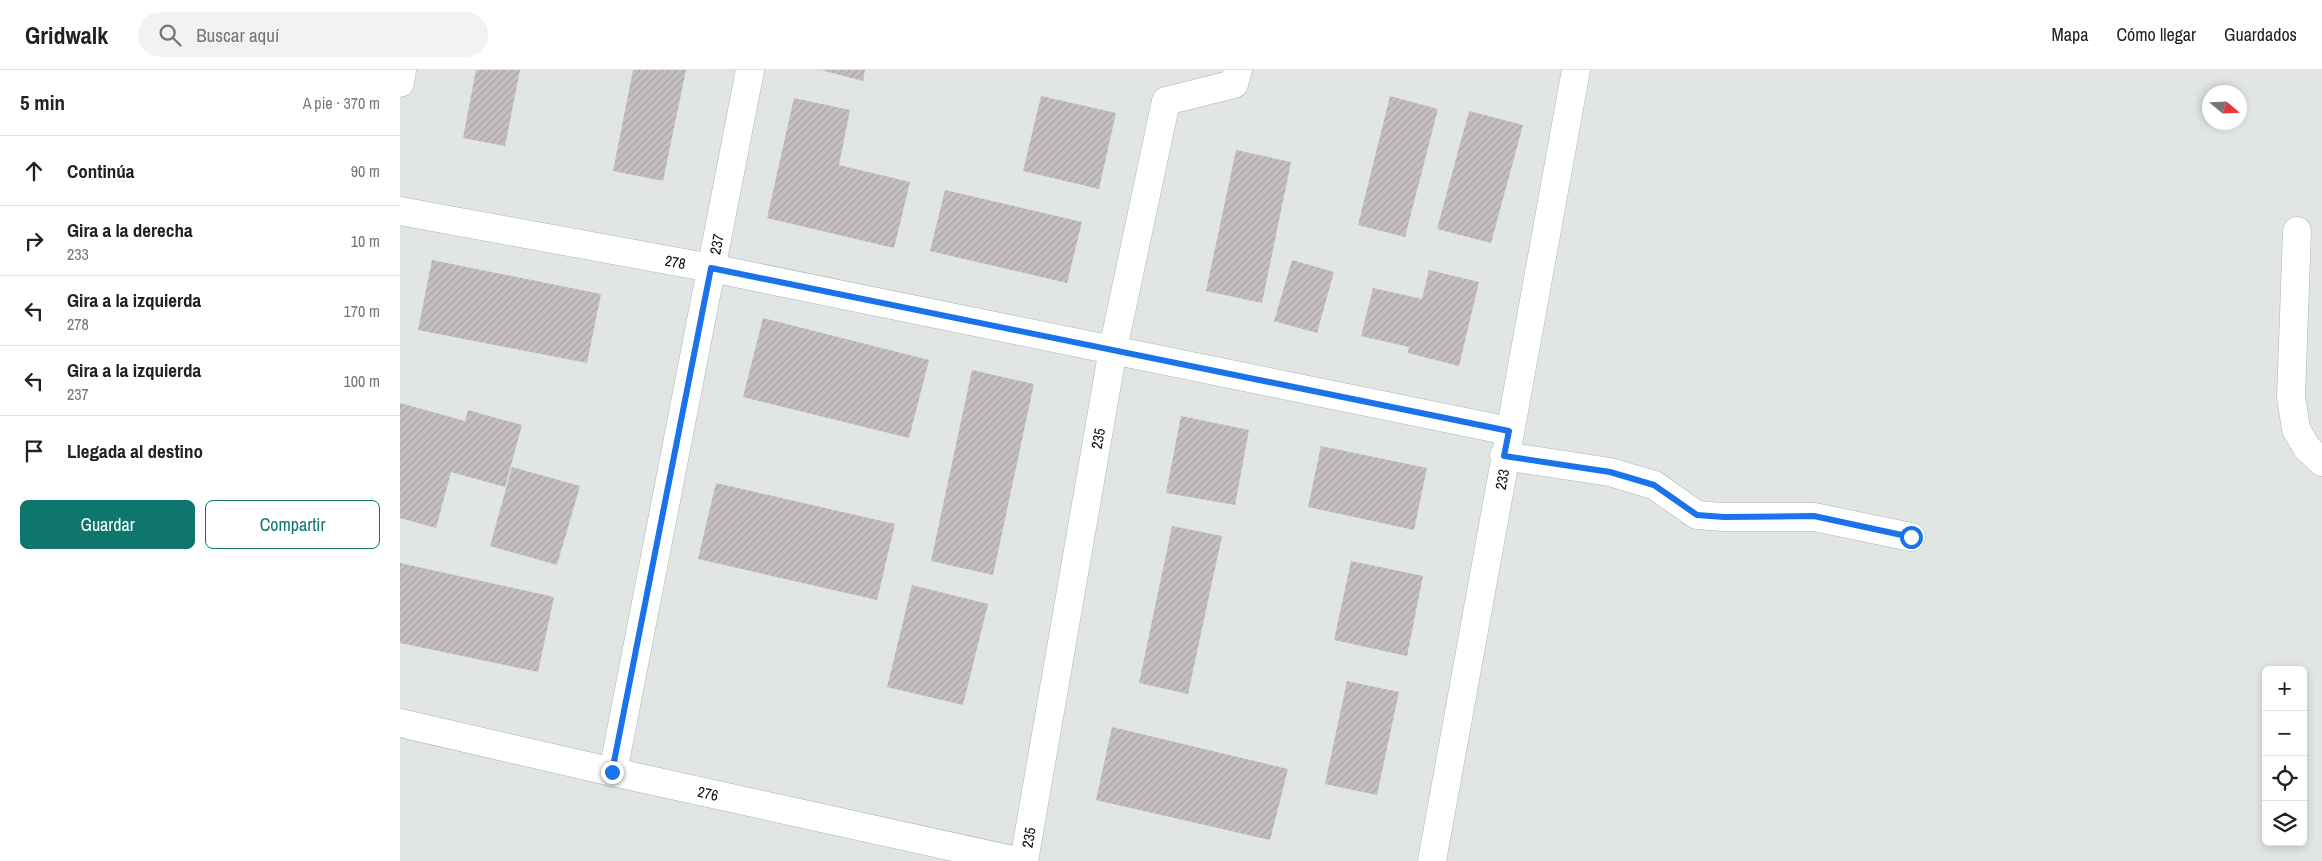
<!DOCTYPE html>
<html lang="es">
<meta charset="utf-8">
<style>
body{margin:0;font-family:"Archivo Narrow",sans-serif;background:#f2f2f2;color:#222}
.controls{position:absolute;right:15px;bottom:15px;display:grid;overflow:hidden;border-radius:8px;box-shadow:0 2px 8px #0003}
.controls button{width:45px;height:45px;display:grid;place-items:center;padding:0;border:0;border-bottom:1px solid #e0e0e0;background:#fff;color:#222;font:25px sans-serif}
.compass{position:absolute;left:1802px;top:15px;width:45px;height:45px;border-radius:50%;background:#fff;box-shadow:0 2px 8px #0003;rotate:109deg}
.stop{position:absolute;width:15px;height:15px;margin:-11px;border:4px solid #1a73e8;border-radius:50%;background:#fff}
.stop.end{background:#1a73e8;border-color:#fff;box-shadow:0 1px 5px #0008}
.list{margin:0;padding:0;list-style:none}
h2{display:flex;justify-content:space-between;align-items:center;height:65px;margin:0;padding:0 20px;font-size:21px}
h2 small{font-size:16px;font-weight:400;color:#767676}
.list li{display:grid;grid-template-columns:32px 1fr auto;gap:15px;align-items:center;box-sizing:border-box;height:70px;padding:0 20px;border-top:1px solid #e0e0e0}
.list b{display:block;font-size:19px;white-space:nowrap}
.list p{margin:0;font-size:16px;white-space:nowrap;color:#767676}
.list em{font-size:16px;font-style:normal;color:#767676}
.actions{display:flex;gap:10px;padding:15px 20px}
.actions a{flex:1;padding:11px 0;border:1px solid #0f766e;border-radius:8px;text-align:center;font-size:18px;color:#0f766e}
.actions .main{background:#0f766e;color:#fff}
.icon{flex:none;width:28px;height:28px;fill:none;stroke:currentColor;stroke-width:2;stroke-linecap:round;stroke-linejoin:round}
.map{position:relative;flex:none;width:1922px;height:791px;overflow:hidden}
header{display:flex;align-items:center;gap:30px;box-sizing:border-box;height:70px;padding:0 25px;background:#fff;border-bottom:1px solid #e0e0e0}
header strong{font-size:24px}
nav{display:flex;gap:28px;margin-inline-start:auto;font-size:18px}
.search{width:350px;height:45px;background:#f2f2f2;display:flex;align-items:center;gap:12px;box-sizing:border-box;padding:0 18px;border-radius:28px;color:#767676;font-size:19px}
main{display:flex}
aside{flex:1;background:#fff}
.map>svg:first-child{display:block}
</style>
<header>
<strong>Gridwalk</strong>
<div class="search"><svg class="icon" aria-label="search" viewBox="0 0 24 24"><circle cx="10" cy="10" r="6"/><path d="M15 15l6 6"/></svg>Buscar aquí</div>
<nav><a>Mapa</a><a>Cómo llegar</a><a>Guardados</a></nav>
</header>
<main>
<aside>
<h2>5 min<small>A pie · 370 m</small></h2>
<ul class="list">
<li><svg class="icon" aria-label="ahead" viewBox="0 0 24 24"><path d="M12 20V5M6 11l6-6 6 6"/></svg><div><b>Continúa</b></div><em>90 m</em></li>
<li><svg class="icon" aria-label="right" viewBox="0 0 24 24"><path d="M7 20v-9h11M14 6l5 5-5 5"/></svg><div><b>Gira a la derecha</b><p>233</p></div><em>10 m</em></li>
<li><svg class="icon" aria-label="left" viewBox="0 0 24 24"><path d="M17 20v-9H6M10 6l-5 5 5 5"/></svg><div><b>Gira a la izquierda</b><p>278</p></div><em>170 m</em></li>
<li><svg class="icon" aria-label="left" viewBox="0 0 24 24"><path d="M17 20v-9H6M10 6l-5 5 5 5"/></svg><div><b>Gira a la izquierda</b><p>237</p></div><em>100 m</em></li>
<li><svg class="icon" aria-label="arrive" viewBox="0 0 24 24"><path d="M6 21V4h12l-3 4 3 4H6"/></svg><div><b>Llegada al destino</b></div></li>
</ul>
<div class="actions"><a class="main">Guardar</a><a>Compartir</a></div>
</aside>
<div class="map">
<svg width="1922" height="791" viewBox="0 0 1922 791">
<defs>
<pattern id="building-hatch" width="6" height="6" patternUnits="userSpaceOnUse" patternTransform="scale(1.25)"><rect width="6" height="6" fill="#c5c0bf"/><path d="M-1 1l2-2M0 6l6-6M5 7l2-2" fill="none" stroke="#a8a4a3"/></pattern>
</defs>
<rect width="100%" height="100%" fill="#e2e6e3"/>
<path fill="url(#building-hatch)" d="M76,0h44l-15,76 -42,-8z
M233,0h53l-23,111 -50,-10z
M421,0h44l-2,11z
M641,26l75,17 -17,76 -76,-18z
M990,26l48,13 -33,128 -47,-12z
M394,28l56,12 -11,55 71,17 -16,66 -127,-30z
M1069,41l54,14 -32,118 -54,-14z
M836,80l55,12 -29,141 -56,-12z
M545,120l137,32 -15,61 -137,-32z
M32,190l169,34 -14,69 -169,-33z
M892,190l42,12 -17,61 -43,-12z
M1029,200l50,12 -20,84 -51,-13 1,-6 -48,-11 12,-48 49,11z
M363,248l166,42 -20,78 -166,-41z
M572,300l62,14 -41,191 -62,-14z
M0,333l65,18 3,-11 54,15 -17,62 -54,-15 -15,56 -36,-10z
M781,346l68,14 -14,75 -69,-12z
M921,376l106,22 -13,62 -106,-23z
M112,397l68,19 -23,79 -67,-19z
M316,413l179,41 -18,76 -179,-41z
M772,456l50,10 -34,158 -49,-11z
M951,491l72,15 -16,80 -73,-16z
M0,493l154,34 -16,75 -138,-29z
M512,515l76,19 -25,101 -76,-18z
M947,611l52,11 -22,103 -52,-11z
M712,657l176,42 -18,71 -174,-40z"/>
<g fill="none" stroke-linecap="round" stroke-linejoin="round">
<defs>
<g id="minor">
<path d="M0,13l2,-13"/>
<path id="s1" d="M0,141l311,57 798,163"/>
<path d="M1897,161l-6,166 5,32 11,19 15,14"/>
<path d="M1104,386l106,16 44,13 43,30 27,2h90l97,20"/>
<path id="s2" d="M0,653l213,49 404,89"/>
<path id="s3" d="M213,702l137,-702"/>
<path id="s4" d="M624,791l89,-512 53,-248 68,-17 4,-14"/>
<path id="s5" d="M1032,791l144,-791"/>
</g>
</defs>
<use href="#minor" stroke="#afb3af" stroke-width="29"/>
<use href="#minor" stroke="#fff" stroke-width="28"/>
</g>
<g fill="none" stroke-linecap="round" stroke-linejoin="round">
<path stroke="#1a73e8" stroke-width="6" d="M212,702l99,-504 798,163 -5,25 106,16 44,13 43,30 27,2 90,-1 97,21"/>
</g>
<g text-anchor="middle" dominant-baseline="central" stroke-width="4" stroke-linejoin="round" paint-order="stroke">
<g font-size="15" fill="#0b0d0c" stroke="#e2e6e3">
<text stroke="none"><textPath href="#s3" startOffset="538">237</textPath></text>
<text stroke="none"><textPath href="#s1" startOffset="280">278</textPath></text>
<text stroke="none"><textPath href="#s4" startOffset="429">235</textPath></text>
<text stroke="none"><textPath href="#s5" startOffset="388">233</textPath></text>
<text stroke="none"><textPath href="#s2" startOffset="316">276</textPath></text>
<text stroke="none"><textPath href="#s4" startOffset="24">235</textPath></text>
</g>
</g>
</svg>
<div class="controls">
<button>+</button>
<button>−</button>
<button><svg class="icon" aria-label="locate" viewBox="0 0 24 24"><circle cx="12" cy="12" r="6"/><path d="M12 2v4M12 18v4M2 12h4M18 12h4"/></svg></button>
<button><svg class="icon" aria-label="layers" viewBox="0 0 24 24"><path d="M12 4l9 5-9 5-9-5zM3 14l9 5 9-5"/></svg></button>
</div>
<svg class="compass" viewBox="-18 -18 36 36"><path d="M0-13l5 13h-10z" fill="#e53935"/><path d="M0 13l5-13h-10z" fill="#767676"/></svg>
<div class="stop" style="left:1511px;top:467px"></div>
<div class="stop end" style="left:212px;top:702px"></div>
</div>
</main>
